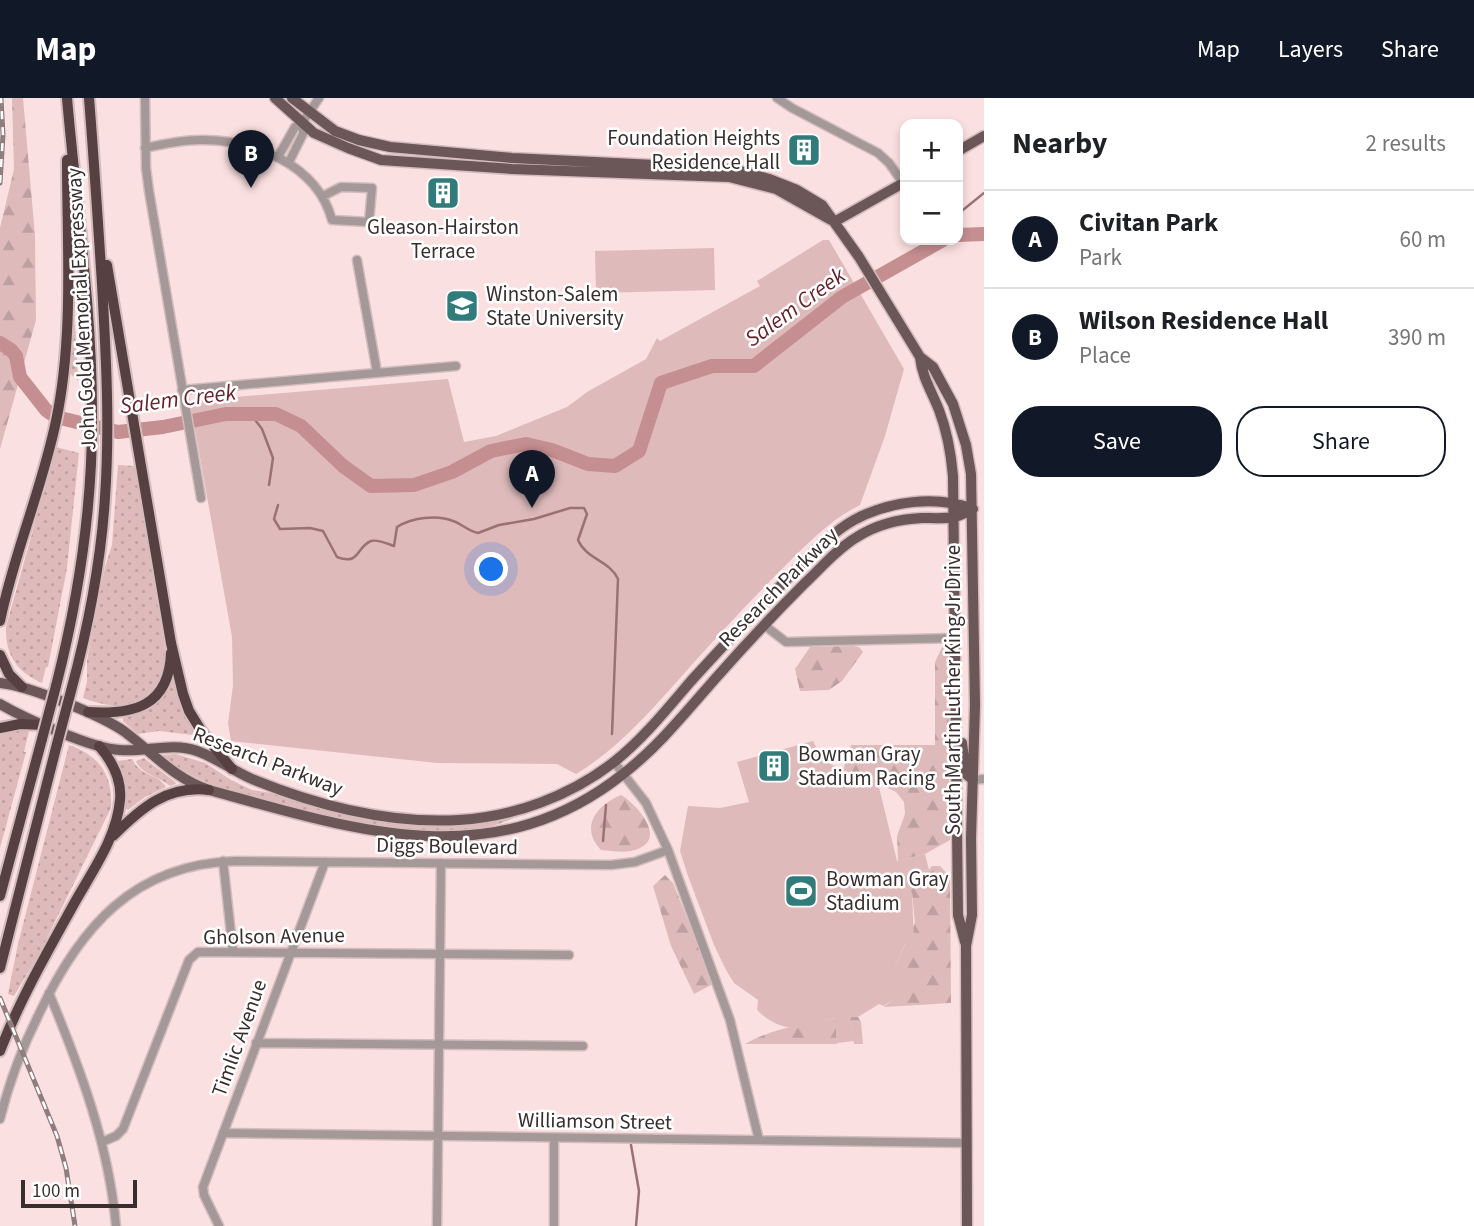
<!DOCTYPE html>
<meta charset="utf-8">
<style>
body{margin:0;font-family:"Source Sans 3",sans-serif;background:#f2f2f2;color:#202124}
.controls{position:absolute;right:21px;top:21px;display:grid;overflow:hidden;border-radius:14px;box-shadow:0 4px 10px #0003}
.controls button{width:63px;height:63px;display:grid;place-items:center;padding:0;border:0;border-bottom:2px solid #e0e0e0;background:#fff;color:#202124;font:35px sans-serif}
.scale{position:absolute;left:21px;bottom:18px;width:116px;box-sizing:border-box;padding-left:7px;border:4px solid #392e2f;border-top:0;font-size:19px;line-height:24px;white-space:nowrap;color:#392e2f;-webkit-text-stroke:5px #fff;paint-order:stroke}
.you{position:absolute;left:492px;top:472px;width:24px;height:24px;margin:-18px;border:5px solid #fff;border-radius:50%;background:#1a73e8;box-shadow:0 0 0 10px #1a73e833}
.badge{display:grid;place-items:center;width:46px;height:46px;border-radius:50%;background:#111827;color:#fff;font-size:23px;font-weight:700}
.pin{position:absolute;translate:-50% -58px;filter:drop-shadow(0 2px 4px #0008)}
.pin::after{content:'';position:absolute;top:37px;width:24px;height:21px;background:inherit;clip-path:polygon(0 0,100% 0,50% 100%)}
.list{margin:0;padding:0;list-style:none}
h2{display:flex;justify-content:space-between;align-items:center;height:91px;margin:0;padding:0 28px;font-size:30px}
h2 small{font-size:23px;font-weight:400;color:#757577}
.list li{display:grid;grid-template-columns:46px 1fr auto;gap:21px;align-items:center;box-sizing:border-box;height:98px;padding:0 28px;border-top:2px solid #e0e0e0}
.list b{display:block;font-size:26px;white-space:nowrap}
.list p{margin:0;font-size:23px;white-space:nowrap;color:#757577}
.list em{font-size:23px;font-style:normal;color:#757577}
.actions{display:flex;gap:14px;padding:21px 28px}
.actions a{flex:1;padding:16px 0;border:2px solid #111827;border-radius:28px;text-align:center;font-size:24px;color:#111827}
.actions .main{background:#111827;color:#fff}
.map{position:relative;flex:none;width:984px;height:1128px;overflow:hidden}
header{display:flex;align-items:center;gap:42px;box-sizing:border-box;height:98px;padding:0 35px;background:#111827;color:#fff}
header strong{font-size:33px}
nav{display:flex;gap:38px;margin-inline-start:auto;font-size:24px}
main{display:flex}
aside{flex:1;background:#fff}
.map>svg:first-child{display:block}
</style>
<header>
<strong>Map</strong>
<nav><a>Map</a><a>Layers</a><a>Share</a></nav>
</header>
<main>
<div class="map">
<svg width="984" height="1128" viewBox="0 0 984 1128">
<defs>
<pattern id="grass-dots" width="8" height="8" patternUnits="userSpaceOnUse" patternTransform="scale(1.75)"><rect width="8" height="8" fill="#debabb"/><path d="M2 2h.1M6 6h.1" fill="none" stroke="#bfa0a1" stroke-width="1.8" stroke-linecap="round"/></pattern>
<pattern id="forest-firs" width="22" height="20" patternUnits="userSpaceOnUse" patternTransform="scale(1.75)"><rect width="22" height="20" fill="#debabb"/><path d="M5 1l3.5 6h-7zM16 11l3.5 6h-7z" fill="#bfa0a1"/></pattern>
</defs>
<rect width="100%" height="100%" fill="#fbe0e1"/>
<path fill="url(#grass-dots)" d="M75,223l3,60 -9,-9z
M56,349l23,6 -12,115 -19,99h-2l-4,16c-25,-11 -37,-28 -36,-56z
M118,367l17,1 32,196c-12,46 -44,51 -84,36l4,-17v-21l18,-93 7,-22z
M173,575l25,59 -5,3 -34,-4 -21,3 -15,-13v-3l21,-8z
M20,631l9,2 -5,21h2l-26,96v-116z
M69,647c31,11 44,30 42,63l-72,146 -25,42 -6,-2 10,-50z
M176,656l29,9 26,17 21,10 32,5 82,23 148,-3v3c-69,32 -164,5 -235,-14 -42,-11 -84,-20 -117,-49z
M144,660l31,24 1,2 -6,2c-10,-9 -29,-12 -34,-25z
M132,661c10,19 24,13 34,28l-21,10 -17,13 -3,-2v-27l-8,-20z"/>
<path fill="url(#forest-firs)" d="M12,0h11l12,138 1,84 -36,129v-221l14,-59z
M944,545l4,4 2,193 -25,14 -27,7 -1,-25 8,-22 -1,-12 -8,-10 -18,-9 -8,1 -27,-14 8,-25h84v-83z
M853,548l6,1 4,5 -21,29 -13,9 -29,1 -5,-22 15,-22z
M621,697c14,8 45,41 19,53 -11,6 -27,3 -39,2 -22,-23 -4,-45 20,-55z
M932,768h8l10,11 1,126 -67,4 8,-7 3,-34 20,-43 -3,-30 -6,-5 -4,-14 27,-4z
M665,777l8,8 40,101 -19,10 -23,-48 -18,-60z
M849,918l9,1 3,5 2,22h-9z
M836,920l1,26h-92c28,-16 59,-20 91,-26z"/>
<path fill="#debabb" d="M823,142h6l75,129 -19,67 -25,69c-30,15 -52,38 -75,61 -33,33 -65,67 -96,102 -35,39 -68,79 -113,106l-19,-10 -120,-1 -206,-22 -3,-18 5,-37 -1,-49 -42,-236 258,-22 16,63 32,-6 71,-29 20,-15 59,-33 11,-21 3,3 100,-55 -3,-5z
M714,150l1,42 -119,3 -1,-42z
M813,643l10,19 46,24 9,-1 19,78 28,-7 4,16 -27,4 4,14 6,5 2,47 -9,4 -10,22 11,13 -14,21 -8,6 -5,-2 -21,13 -9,-1 5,25 -17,2 -2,-25 -28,6 -4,4c-19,1 -33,-5 -46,-18l1,-10 -24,-17 -8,-13 -12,-25 -26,-69 -8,-25 8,-45 32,2 29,-6 -12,-40z"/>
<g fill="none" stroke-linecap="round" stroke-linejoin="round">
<path stroke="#9b7174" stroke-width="2.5" d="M958,116l26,-21
M932,150l2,-8
M249,314l13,17 11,29 -4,27
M278,407l-4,14 6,10 30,-1 13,3 14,26c23,9 19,-10 34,-16 7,-2 17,3 23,5l3,-19c14,-9 40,-13 56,-6 9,3 15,10 25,12l21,-8 35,-6 36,-11h14l3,6 -9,26c8,19 32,21 40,39l-6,155
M603,743l3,-36
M631,1047l8,46 -3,35"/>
<path stroke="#c58e91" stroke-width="14" d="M958,137l26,-1
M0,245l11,7 5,6 4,21 4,5 22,28 10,7 62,15 45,-5 63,-13h50l25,12 42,40 28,20 43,-1 38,-13 39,-21 35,-7 26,6 36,14 27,2 24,-15 22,-68 51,-17h42l88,-69 101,-57"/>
<defs>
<path id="minor" d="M145,0l1,70 3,23 52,307
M777,0l15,10 86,45 11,10 14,20
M145,50c18,-4 36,-8 54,-8 54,-1 118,24 133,80l37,2 3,-34 -31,-1 -18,9
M278,59l17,-30 7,-4 17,-25
M289,64l14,-28 -1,-11
M357,162l20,112
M182,292l274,-24
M764,527l22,17 170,-4
M614,664l32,41 22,47 62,170 29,120
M973,682l11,-1
M223,763l10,91
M49,895c31,75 60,152 67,233
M256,945l327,3
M0,1021c9,-37 22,-71 39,-105 41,-87 95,-150 197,-153l375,4 24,-3 33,-12
M223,1035l743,10
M102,1044l14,-6 7,-7 66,-169 9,-8 371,3
M219,1128l-15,-31 -1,-8 122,-325
M437,1128l4,-363
M554,1128v-88"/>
<path id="major" d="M275,0l39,35 34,15 33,12 131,9 217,8 47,12 55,31
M292,0l43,33 24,9 31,7 122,11 205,10 27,4 25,7 28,11 25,15 37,52 61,100 13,10 20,37 13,41 5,29 4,231 -4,133 1,77 -6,31 1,280
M958,53l26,-15
M834,124l71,-40
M920,259c2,20 12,35 19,53 8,21 12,43 14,66l5,439 7,27
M0,585c27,2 103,33 125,49 28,21 50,47 84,58 143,39 283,88 414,-16 35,-27 63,-62 92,-95 29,-33 59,-65 90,-96 17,-16 32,-34 52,-46 19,-12 42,-18 65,-19 10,0 22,1 32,-1 6,-1 13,-5 19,-8
M0,606c24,14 93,45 120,46 26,2 52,-8 77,1 20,7 36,20 55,28 66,27 135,45 207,41 55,-3 111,-24 155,-58 29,-23 53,-53 77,-81 34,-37 68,-74 104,-110 18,-18 36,-38 59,-51 35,-19 82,-25 119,-11
M962,645l4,31 7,6"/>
<path id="highway" d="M107,167l64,378 12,51 6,17 13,21 30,37
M0,523c14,-68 42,-132 56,-200 18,-85 11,-175 11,-261
M0,557l9,19 13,13
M56,588c23,-90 37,-181 36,-274 0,-105 -16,-210 -25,-314
M71,593c17,-63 30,-128 34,-194 5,-71 1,-142 -3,-213 -4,-62 -8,-124 -13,-186
M88,614c46,3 81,-6 83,-59
M0,630l20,-4 24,1
M113,738c28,-28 54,-51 96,-46
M0,798l42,-157
M0,870l57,-224
M0,953c20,-52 48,-100 75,-149 18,-32 42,-65 45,-102 2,-20 -8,-39 -21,-54"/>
</defs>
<use href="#minor" stroke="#d4bcbd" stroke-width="11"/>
<use href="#major" stroke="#d4bcbd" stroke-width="13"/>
<use href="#highway" stroke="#d4bcbd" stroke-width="14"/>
<use href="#minor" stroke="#a49898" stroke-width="8"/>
<use href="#major" stroke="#6b5758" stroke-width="10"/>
<use href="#highway" stroke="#564042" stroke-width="10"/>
<defs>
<path id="rail" d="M0,85l3,-48 -2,-37
M0,900l57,138 9,32 9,58"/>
</defs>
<use href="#rail" stroke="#907e7f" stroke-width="5"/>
<use href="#rail" stroke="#fff" stroke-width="2.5" stroke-dasharray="8" stroke-linecap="butt"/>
<defs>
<path id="highway-bridge" d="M42,641l14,-53
M57,646l14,-53"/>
</defs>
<use href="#highway-bridge" stroke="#d4bcbd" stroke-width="14" stroke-linecap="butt"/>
<use href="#highway-bridge" stroke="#564042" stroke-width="10"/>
</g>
<defs>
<symbol id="building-square" viewBox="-11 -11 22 22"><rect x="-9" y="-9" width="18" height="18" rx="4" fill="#327b7b" stroke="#fff"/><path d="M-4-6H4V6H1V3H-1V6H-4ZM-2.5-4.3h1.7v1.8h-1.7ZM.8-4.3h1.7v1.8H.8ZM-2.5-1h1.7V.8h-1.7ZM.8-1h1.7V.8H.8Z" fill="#fff"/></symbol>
<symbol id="university-square" viewBox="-11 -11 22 22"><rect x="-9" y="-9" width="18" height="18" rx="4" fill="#327b7b" stroke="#fff"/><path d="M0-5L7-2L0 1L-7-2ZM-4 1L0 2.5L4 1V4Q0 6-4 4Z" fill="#fff"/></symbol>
<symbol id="stadium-square" viewBox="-11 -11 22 22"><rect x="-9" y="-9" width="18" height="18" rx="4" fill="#327b7b" stroke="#fff"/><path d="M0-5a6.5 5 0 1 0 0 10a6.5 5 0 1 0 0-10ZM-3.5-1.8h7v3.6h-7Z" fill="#fff"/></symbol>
</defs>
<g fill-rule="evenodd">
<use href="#building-square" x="785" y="33" width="38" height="38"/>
<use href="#building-square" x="424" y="76" width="38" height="38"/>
<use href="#university-square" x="443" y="189" width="38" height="38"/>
<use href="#building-square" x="755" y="649" width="38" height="38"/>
<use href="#stadium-square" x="782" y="774" width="38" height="38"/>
</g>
<g text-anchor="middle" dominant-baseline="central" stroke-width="5" stroke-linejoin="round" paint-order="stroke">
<g font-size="21" fill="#392e2f" stroke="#fff" text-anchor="start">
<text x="780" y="40" text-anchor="end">Foundation Heights<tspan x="780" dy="24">Residence Hall</tspan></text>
<text x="443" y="129" text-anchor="middle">Gleason-Hairston<tspan x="443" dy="24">Terrace</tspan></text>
<text x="486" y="196">Winston-Salem<tspan x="486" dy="24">State University</tspan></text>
<text x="798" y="656">Bowman Gray<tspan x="798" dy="24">Stadium Racing</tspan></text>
<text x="826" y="781">Bowman Gray<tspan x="826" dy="24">Stadium</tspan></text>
</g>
<g font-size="21" fill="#392e2f" stroke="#fff">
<text transform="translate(81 211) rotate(-93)">John Gold Memorial Expressway</text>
<text transform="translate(778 489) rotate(-45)">Research Parkway</text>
<text transform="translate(953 592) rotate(-90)">South Martin Luther King Jr Drive</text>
<text transform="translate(268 663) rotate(21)">Research Parkway</text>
<text transform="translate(447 748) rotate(1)">Diggs Boulevard</text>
<text transform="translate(274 838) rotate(-1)">Gholson Avenue</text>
<text transform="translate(239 940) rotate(-70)">Timlic Avenue</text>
<text transform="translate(595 1023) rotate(1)">Williamson Street</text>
</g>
<g font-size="23" font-style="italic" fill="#67222c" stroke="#fff">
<text transform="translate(795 209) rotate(-36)">Salem Creek</text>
<text transform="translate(178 301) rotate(-7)">Salem Creek</text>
</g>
</g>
</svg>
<div class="controls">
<button>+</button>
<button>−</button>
</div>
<div class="scale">100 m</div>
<div class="you"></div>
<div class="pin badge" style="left:532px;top:410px">A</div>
<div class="pin badge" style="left:251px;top:90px">B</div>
</div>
<aside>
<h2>Nearby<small>2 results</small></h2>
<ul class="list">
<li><span class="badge">A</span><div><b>Civitan Park</b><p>Park</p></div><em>60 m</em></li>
<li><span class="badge">B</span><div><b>Wilson Residence Hall</b><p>Place</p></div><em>390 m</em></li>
</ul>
<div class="actions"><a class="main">Save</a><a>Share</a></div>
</aside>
</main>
